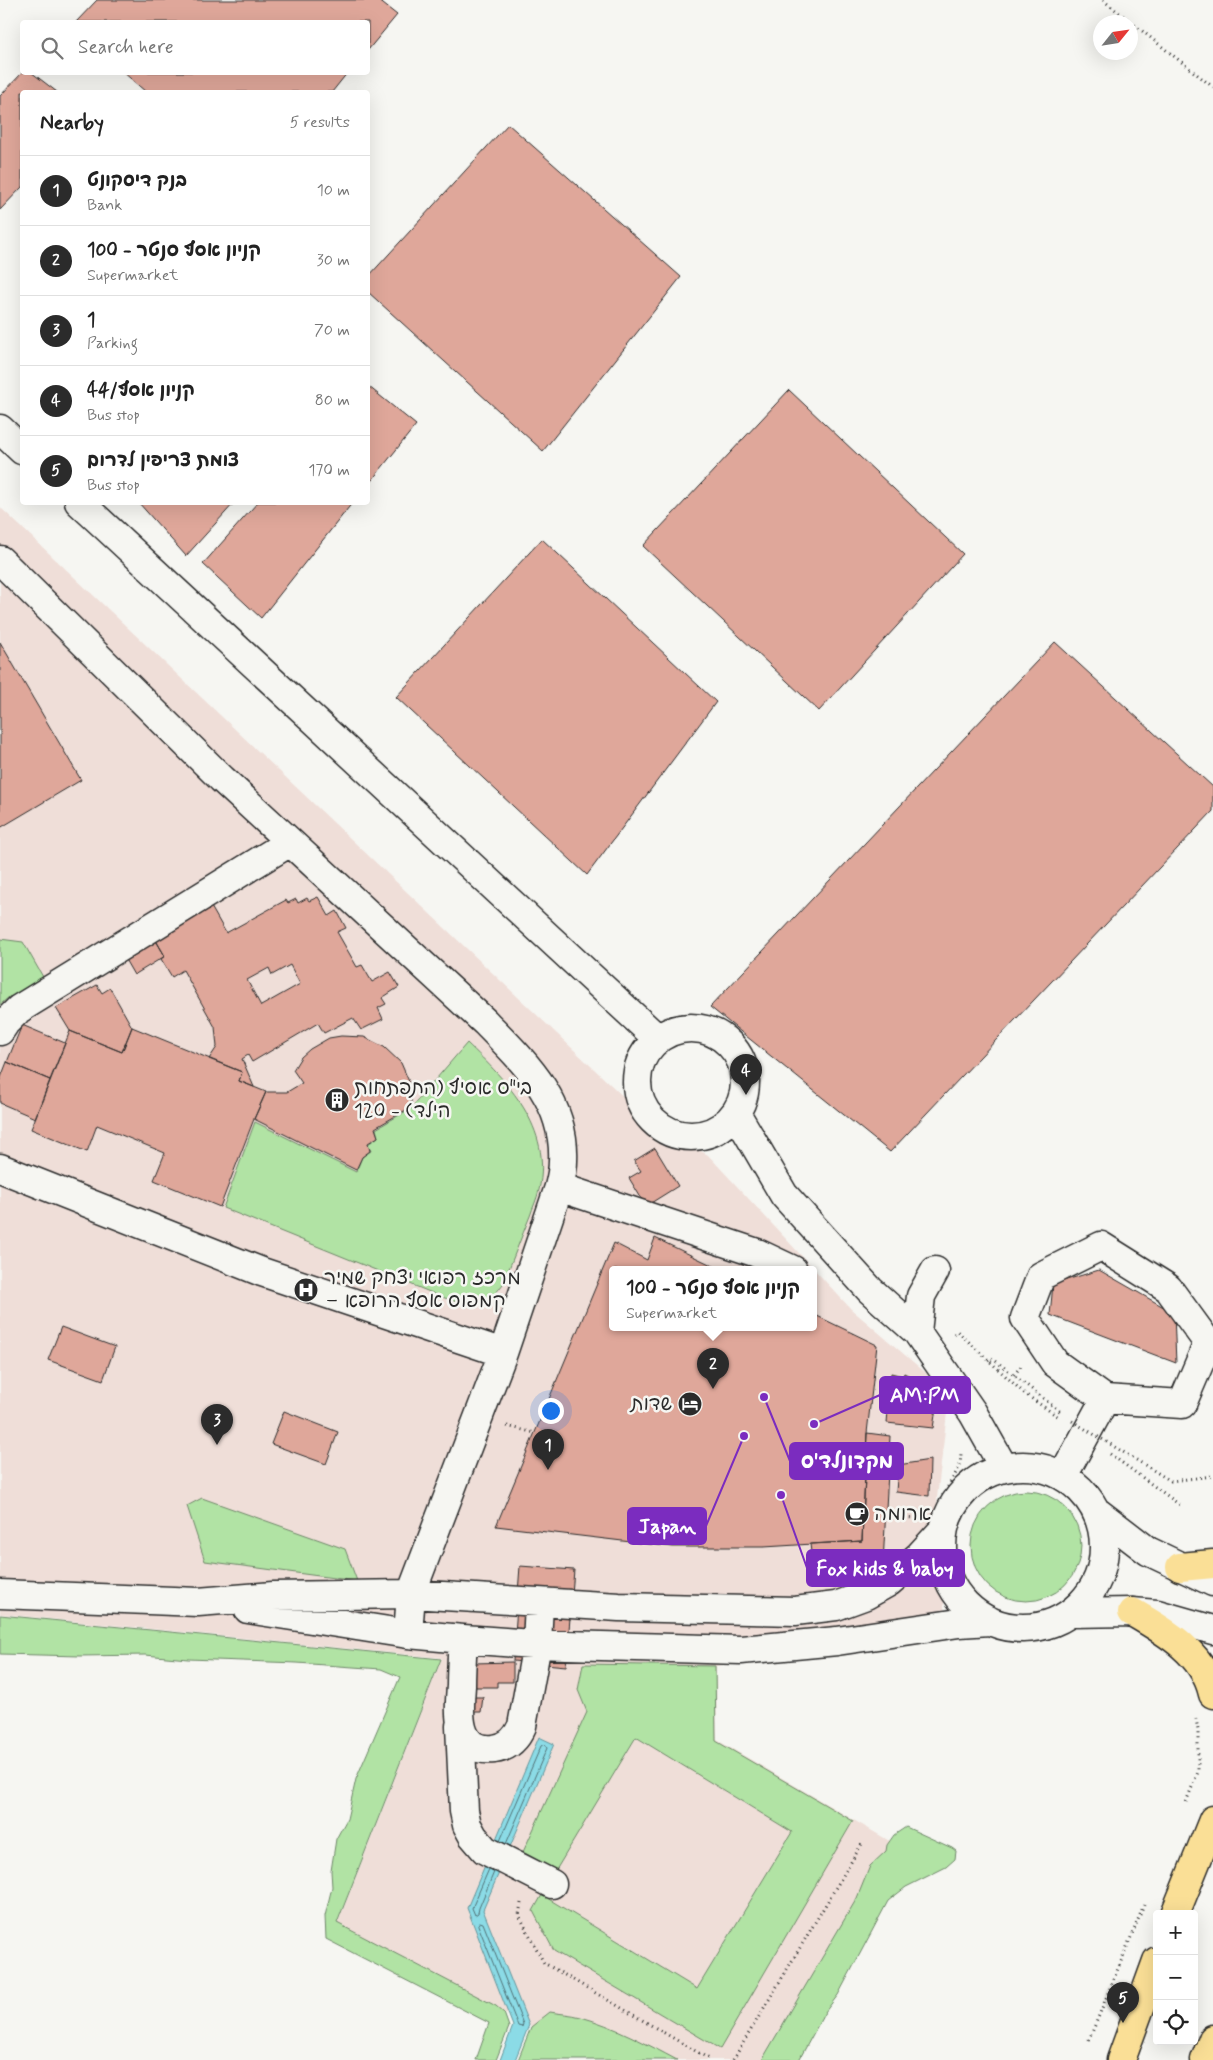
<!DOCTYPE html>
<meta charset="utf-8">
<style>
body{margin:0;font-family:Mynerve,"Playpen Sans Hebrew",sans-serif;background:#f6f6f6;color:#222}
.controls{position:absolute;right:15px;bottom:15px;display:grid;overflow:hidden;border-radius:5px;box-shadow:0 5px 20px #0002}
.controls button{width:45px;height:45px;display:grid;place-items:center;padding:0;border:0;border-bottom:1px solid #e0e0e0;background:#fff;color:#222;font:25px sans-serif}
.compass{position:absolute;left:1093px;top:15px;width:45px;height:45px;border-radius:50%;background:#fff;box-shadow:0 5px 20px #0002;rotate:60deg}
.you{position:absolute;left:550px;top:1410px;width:18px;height:18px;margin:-12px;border:4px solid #fff;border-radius:50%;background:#1a73e8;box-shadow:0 0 0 8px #1a73e833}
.badge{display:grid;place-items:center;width:32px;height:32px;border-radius:50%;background:#2b2b2b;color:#fff;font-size:16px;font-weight:700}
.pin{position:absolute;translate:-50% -41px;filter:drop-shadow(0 1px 2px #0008)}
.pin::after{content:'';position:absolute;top:26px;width:18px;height:15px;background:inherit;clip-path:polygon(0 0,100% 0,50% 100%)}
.popup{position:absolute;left:609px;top:1266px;width:208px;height:65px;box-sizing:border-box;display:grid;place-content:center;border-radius:5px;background:#fff;filter:drop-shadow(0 1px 4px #0005);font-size:16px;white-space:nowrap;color:#767676}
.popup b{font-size:19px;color:#222}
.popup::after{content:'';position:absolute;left:50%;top:100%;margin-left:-10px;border:10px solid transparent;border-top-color:#fff}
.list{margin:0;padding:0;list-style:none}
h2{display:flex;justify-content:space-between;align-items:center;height:65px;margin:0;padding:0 20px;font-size:21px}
h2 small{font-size:16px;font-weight:400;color:#767676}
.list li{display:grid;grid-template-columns:32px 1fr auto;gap:15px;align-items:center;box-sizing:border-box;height:70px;padding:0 20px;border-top:1px solid #e0e0e0}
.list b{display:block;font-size:19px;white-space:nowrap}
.list p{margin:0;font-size:16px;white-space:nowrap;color:#767676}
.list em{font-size:16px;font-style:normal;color:#767676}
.icon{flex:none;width:28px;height:28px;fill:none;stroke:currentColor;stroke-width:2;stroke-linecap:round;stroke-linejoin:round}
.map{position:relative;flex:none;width:1213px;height:2060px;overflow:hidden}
.search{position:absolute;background:#fff;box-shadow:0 5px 20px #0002;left:20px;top:20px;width:350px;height:55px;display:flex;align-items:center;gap:12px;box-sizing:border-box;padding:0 18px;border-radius:5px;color:#767676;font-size:19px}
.panel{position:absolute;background:#fff;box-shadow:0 5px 20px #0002;left:20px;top:90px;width:350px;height:415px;border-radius:5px}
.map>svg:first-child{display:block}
</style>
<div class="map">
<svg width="1213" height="2060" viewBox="0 0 1213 2060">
<rect width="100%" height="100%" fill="#f6f6f2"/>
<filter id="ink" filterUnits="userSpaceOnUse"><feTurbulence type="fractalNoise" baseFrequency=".02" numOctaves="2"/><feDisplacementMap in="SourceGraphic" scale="10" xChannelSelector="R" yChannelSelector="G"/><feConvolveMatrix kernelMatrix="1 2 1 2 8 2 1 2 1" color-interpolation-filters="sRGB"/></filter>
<g filter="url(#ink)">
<path fill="#efded8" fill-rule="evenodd" d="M0,507l649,614 59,34 143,154 75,64 22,31 -11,94 9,137 -230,31 1,74 181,106 -107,214h-195l-260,-133 106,-269 -442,-44zM613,1270h200v58h-200z"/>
<path fill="#b1e3a4" stroke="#6e8768" d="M0,939l23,3 24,42 -31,20 -6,-8 -10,9z
M467,1043c41,39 86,85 72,147 -2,9 -6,17 -9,26 -9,22 -18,45 -27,68 -20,27 -32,23 -61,13l-219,-89 32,-86 101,50 6,-15 9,-6 -3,-7 10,-7 -2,-8 35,-21z
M971 1546a55 55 0 1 1 110 0a55 55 0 1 1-110 0Z
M202,1498l143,51 12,32 -152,-20 -18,-55z
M0,1615l441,44 -104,264 159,83 8,7 5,14 -13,33h-20l13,-37 -163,-84 -1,-23 7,-29 -1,-16 5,-32 11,-20 9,-40 44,-102 -19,-8 -84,-6 -109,-4 -43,-4 -65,1 -80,-2z
M583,1664l132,2 1,75 137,80 -133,228 -166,-98 -21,-40 9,-16 155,94 95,-157 -156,-95 -80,133 -33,-18 64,-140 -9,-22z
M906,1827l46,21 4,3 -1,8 -9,8 -40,20 -18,14 -50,94 -13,17 -26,48h-37l95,-162 13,-32 16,-15 1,-6 7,-10z
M550,2012c10,2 21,2 31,5 33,9 66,27 96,43h-159l13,-33z"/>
<path fill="#8bdbe6" stroke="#65959b" d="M539,1737l15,7 -71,166 46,115 -14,35h-15l13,-34 -46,-118z"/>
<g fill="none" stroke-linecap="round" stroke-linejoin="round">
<path stroke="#517176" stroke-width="1" d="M500,1841l41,-95 3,-2 3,4 -41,96
M489,1869l-17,39 3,7 3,-2 1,-5 15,-36
M480,1922l3,1 40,101 -1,3 -4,-1 -40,-101z"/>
</g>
<path fill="#dfa79a" stroke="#2b2b2b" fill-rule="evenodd" d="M97,0h281l19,15 -29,35v-28h-292z
M23,72h8l26,20h-35v95l-22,23v-114z
M123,72h225l-16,20h-186z
M508,124l173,153 -138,174 -175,-159v-15z
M368,386l48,39 -48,60z
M789,390l174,164 -144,157 -176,-165z
M138,502h97l-49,54z
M258,502h95l-92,116 -58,-54z
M542,539l174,163 -129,173 -191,-178z
M0,642l81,138 -81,48z
M1055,642l158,145v24l-323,341 -180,-145z
M318,897l11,19 8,-5 9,17 -9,4 20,35 5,-2 10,17 18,-10 9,15 -17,11 4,6 -8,4 5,11 -22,11 -8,-12 -29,15 -6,-10 -66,39 -4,-7 -6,4 12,28 -15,-6 3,-9 -33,-13 8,-12 -2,-20 -32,-57 -11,7 -11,-18 4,-3 -11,-19 52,-39 20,35 60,-33 2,3 8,-4 2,4 9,-5 2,3zM290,965l10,19 -39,22 -14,-26 22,-12 3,7z
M154,937l11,19 -31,19 -11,-19z
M97,985l5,8 8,-5 22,39 -10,25 -52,-21 -14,-23z
M22,1025l43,18 -15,37 -43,-18z
M132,1027l110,45 -3,9 27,11 -12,27 -34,88 -66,-27 11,-27 -68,-28 -10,27 -56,-23 39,-98 52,21z
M341,1036l23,1 20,10 17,16 9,21 1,12v11l-36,21 3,9 -10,6 2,8 -8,6 -6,13 -102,-51 12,-27h21l15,-9 -9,-13 8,-13 9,-8 19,-11z
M7,1062l43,18 -15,38 -35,-15v-23z
M655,1148l23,38 -32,20 -17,-28 12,-7 -7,-10z
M655,1238l67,32h-109v58h200v-14l64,31 -10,88 -5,108 -98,6h-91l-177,-21 118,-283 33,17z
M1099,1270l75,43 2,50 -126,-48 3,-31z
M61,1327l54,20 -12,33 -55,-20z
M891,1373l12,3 1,-3 16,8 17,21 -4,26 -46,-5z
M284,1411l54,21 -12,32 -55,-20z
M867,1433l23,3 -7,127 -9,-1 -61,6 -3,-24 52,-3z
M930,1460l-1,36 -33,-4 2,-27z
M520,1566l54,4 -8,96 -53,-5z
M513,1662v20h-16v5h-23v-24z
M474,1697h9l-2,15h-8z"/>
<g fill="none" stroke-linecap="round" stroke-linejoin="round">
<defs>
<path id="minor" d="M0,429l22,21
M79,502l579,537
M0,560l222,219 263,243c39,40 81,78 78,139 0,8 -2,18 -4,26l-56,166 -92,241 -3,40
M637 1082a54 54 0 1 1 108 0a54 54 0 1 1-108 0Z
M0,1031l6,-9 13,-13 271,-167
M736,1113l48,82 86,95 47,42 56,81 31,55
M0,1168l262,104 241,81
M559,1187l198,66 36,17
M1101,1246l67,42 40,55 -26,61 -77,-5 -50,-36 -30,-45 16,-42z
M917,1332l4,-36 14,-25
M942 1547a81 81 0 1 1 162 0a81 81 0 1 1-162 0Z
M1063,1476l42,-77
M1096,1511l52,40 65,31
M0,1594l198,8 75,-6 138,-2 208,13 176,4 41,-5 30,-11 23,-13 30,-26 24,-26
M248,1609l160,25 55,5 69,5 209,6 96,-9 122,-18 31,-2
M1071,1613l61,-1 25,2 56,16
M463,1639c-1,16 -2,31 -2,47 -2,25 -6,67 33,63 15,-2 23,-11 28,-23l15,-82 2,-41
M460,1726l4,85 3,14 6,11 12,14 67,34"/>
<path id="highway" d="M1180,1567l33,-3
M1132,1612c33,19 72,41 81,82
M1175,1914l38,-94
M1121,2060l36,-99
M1205,2060l8,-21"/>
</defs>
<use href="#minor" stroke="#2b2b2b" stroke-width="31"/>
<use href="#highway" stroke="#2b2b2b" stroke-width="31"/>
<path stroke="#2b2b2b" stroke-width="3" stroke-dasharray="1 4" stroke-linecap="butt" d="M1103,0l110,87
M954,1334l3,-3 68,63 35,24
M988,1361l4,-3 70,55
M1014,1375l7,-9
M507,1426l28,7
M1110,1454l70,51
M940,1500l20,-34 1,-12
M885,1515l27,3
M935,1583l7,12
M1015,1639l36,-3
M1186,1802l12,-30v-42l-2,-11
M521,1903l-2,12 25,48 167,97
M1089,2040l55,-135
M733,2060l130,-218"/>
<use href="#minor" stroke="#f6f6f2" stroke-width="28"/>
<use href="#highway" stroke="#fadf96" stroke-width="28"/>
<path stroke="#2b2b2b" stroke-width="3" stroke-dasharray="1 4" stroke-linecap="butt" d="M1072,1421l99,60 42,-5"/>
</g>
</g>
<defs>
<symbol id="building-disc" viewBox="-11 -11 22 22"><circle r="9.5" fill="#2b2b2b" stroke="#f6f6f2"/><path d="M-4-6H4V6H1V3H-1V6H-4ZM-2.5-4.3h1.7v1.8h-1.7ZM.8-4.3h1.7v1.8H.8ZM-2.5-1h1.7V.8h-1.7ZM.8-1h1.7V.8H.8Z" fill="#fff"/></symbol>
<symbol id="hospital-disc" viewBox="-11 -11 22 22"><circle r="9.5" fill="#2b2b2b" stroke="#f6f6f2"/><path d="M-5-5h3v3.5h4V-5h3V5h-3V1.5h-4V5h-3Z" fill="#fff"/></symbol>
<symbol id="hotel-disc" viewBox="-11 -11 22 22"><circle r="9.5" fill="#2b2b2b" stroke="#f6f6f2"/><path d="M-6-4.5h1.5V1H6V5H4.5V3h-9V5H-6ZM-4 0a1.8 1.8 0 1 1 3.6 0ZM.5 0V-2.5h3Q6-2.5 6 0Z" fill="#fff"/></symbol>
<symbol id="cafe-disc" viewBox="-11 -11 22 22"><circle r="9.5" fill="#2b2b2b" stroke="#f6f6f2"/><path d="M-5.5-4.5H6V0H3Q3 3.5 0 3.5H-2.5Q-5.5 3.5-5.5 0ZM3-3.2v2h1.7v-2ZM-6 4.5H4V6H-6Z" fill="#fff"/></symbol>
</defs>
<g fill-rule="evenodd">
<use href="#building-disc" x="323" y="1086" width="28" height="28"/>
<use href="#hospital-disc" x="292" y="1276" width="28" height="28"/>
<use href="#hotel-disc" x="676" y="1390" width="28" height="28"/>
<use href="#cafe-disc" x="843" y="1500" width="28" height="28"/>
</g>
<g text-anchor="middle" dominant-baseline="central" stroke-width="5" stroke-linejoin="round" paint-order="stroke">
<g font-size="20" fill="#2b2b2b" stroke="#f6f6f2" text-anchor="start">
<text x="354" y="1088">בי"ס אסיף (התפתחות<tspan x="354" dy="23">הילד) - 120</tspan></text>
<text x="324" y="1278">מרכז רפואי יצחק שמיר<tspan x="324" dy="23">– קמפוס אסף הרופא</tspan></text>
<text x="672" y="1404" text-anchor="end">שדות</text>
<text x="874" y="1514">ארומה</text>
</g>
</g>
<path fill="none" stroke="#7b2cbf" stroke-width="2" d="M814 1424L880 1395M764 1397L790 1461M744 1436L706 1526M781 1495L807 1568"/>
<g fill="#7b2cbf" stroke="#f6f6f2" stroke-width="2">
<circle cx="814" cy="1424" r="5"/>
<circle cx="764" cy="1397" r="5"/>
<circle cx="744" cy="1436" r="5"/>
<circle cx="781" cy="1495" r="5"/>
</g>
<g fill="#7b2cbf" stroke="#7b2cbf" stroke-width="2">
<rect x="880" y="1377" width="90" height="36" rx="5"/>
<rect x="790" y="1443" width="113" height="36" rx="5"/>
<rect x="628" y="1508" width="78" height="36" rx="5"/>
<rect x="807" y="1550" width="157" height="36" rx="5"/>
</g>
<g font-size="21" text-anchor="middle" font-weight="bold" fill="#fff">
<text x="925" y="1402">AM:PM</text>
<text x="847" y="1468">מקדונלד'ס</text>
<text x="667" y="1533">Japan</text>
<text x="885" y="1575">Fox kids &amp; baby</text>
</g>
</svg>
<div class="controls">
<button>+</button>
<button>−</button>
<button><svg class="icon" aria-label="locate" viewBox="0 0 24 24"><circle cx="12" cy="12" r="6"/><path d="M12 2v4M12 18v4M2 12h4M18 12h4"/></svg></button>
</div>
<svg class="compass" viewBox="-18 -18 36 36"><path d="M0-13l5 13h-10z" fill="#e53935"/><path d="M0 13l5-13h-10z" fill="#767676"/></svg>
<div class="you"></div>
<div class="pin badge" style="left:548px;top:1470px">1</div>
<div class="pin badge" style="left:713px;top:1389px">2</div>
<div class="popup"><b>100 - קניון אסף סנטר</b>Supermarket</div>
<div class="pin badge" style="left:217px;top:1445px">3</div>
<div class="pin badge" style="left:746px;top:1095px">4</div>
<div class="pin badge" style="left:1123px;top:2023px">5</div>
<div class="search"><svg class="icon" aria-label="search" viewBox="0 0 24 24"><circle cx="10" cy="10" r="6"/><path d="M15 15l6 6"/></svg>Search here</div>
<section class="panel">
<h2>Nearby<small>5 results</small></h2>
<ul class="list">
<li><span class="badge">1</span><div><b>בנק דיסקונט</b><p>Bank</p></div><em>10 m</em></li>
<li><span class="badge">2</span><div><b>100 - קניון אסף סנטר</b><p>Supermarket</p></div><em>30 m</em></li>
<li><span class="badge">3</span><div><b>1</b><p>Parking</p></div><em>70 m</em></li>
<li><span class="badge">4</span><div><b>קניון אסף/44</b><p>Bus stop</p></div><em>80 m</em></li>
<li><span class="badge">5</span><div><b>צומת צריפין לדרום</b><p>Bus stop</p></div><em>170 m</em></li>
</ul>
</section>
</div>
